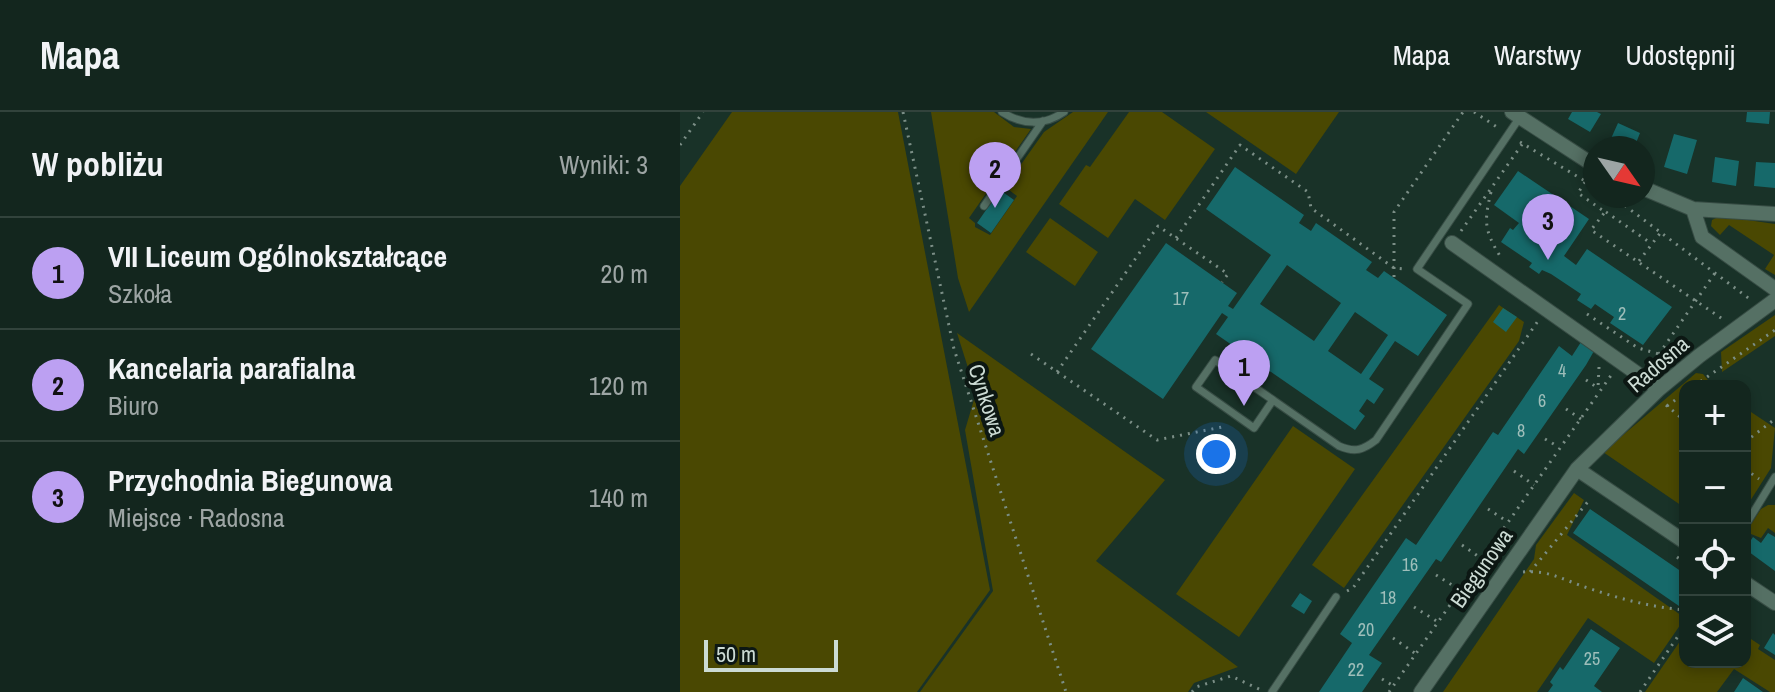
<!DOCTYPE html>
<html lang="pl">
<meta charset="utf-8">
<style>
body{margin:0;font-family:"Archivo Narrow",sans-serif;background:#1c2e27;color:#f1f3f6}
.controls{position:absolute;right:24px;bottom:24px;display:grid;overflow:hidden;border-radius:16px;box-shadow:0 4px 12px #0003}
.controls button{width:72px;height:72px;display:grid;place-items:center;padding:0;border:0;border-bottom:2px solid #32433c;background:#13261e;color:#f1f3f6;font:40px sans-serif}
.compass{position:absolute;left:903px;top:24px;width:72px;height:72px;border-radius:50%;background:#13261e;box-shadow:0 4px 12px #0003;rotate:124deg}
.scale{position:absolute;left:24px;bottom:20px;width:134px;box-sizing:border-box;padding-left:8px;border:4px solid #ccdbd4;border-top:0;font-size:22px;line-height:28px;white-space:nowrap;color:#ccdbd4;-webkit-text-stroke:6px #0c1713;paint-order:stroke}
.you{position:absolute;left:536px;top:342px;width:28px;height:28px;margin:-20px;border:6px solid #fff;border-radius:50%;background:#1a73e8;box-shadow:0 0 0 12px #1a73e833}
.badge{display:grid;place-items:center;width:52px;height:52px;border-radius:50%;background:#bca0f2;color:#111;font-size:26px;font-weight:700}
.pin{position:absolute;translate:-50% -66px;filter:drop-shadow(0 2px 4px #0008)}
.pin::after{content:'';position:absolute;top:42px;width:28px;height:24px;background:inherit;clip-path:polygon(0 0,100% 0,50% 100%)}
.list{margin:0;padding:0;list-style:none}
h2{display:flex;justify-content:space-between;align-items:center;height:104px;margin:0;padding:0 32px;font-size:34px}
h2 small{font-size:26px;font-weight:400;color:#9da5a4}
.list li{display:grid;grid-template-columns:52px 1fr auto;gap:24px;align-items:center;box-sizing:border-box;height:112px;padding:0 32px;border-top:2px solid #32433c}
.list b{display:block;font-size:30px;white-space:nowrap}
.list p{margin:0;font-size:26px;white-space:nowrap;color:#9da5a4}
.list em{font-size:26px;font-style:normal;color:#9da5a4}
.icon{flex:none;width:44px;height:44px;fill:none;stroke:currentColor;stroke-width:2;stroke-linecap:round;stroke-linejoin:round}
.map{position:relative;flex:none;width:1095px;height:580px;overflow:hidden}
header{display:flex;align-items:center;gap:48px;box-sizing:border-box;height:112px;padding:0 40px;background:#13261e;border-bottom:2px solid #32433c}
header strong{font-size:38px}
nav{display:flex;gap:44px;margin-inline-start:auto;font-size:28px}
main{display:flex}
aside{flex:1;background:#13261e}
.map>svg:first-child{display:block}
</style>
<header>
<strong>Mapa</strong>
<nav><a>Mapa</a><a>Warstwy</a><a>Udostępnij</a></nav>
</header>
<main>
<aside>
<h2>W pobliżu<small>Wyniki: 3</small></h2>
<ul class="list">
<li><span class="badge">1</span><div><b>VII Liceum Ogólnokształcące</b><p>Szkoła</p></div><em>20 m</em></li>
<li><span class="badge">2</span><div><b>Kancelaria parafialna</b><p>Biuro</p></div><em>120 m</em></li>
<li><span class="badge">3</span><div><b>Przychodnia Biegunowa</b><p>Miejsce · Radosna</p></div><em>140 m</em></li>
</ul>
</aside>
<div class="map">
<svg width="1095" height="580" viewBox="0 0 1095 580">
<rect width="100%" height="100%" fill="#193228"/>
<path fill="#4a4802" d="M52,0h166l92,478 -73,102h-237v-506z
M251,0h63l20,15 17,2 -62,89 6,5v4l15,8 27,-39 -12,-9 39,-55 29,-20h35l-139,200 -11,-34z
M449,0h33l53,37 -50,71 -30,-21 -27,39 -49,-34 27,-39 4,2z
M526,0h133l-43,62z
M1040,104l55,8v51l-10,-6 9,-14 -45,-30 -9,10 -9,-9 1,-6z
M370,106l48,34 -23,34 -49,-34z
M819,193l25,17 -5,19 -175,247 -32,-23z
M1095,203v21l-53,36 -1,-20z
M277,221l208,147 -69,81 142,106 -44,16 -6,9h-268l73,-101 -28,-161 11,-37z
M1016,261l7,1 10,12h-28v122l-82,-56z
M1065,296l30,20 -4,40 -26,41z
M613,314l62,43 -116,168 -63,-43z
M894,381l10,7 -17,35 118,83 -31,45 -66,-45 -51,74h-94l91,-133 2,-14z
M1088,393h7v28l-7,-5 -7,10 -15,-6 15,-23z
M1005,522v28h60v-27l15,10 -2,4 17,11v32h-5l-36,-23 -17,23h-72z"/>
<path fill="#16696a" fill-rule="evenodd" d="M892,0h25l4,2 -11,18 -22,-13z
M1067,0h23l-1,12 -23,-2z
M938,11l22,10 -6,15h-15l-10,-5z
M994,22l23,6 -10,34 -23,-7z
M1035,45l24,4 -3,25 -24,-4z
M1076,50l19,1v25l-21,-2z
M555,55l69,48 -5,8 12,8 5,-8 56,39 -6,8 12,8 6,-7 63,44 -29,41 -23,-15 -26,38 15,10 -10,15 -7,-5 -8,12 6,5 -10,14 -139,-96 12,-17 -6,-4 -59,86 -72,-50 75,-106 71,50 -9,13 5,3 38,-54 -65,-46zM607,153l54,38 -27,38 -54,-37zM675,200l33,23 -27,39 -33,-23z
M838,59l71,48 -25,37 12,9 11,-16 85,58 -29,38 -33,-22 4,-6 -19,-13 -4,5 -14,-9 4,-6 -30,-20 -9,-4 -3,4 -10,-7 3,-4 -31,-21 9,-14 3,2 6,-7 -25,-18z
M320,78l14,10 -23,33 -14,-10z
M823,196l14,9 -11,15 -13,-10z
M901,230l13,9 -8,14 -62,89 -6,-5 -77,113 -5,-3 -67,96 13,8 -20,29h-43l33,-49 -12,-9 66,-96 10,7 77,-113 5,3 61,-89 13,10z
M910,397l95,65v24l-6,8 -106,-73z
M1088,421l7,4v34l-30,-22 8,-12 8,6z
M620,481l12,8 -8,13 -13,-8z
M911,517l29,19 -26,38 8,6h-54l5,-7 -3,-3 10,-15 3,3z
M1093,521l2,2v20l-11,-7z
M1063,566l20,14h-29z"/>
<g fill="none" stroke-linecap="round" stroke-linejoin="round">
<defs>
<path id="service" d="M322,0c20,13 42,14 62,0
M304,94l59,-85
M535,248l58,40 -19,28 -58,-41z
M593,288l66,46c16,7 24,4 37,-6l92,-136 -51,-35 103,-152
M1065,414l30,-49
M592,580l64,-95"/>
<path id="minor" d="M832,0l83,54
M963,76l50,21 82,5
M1013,97l9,28 73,52
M772,131l207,146
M897,357l108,73
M1065,471l30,20
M741,580l156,-223 82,-80 40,-33 76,-56"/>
</defs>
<use href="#service" stroke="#374c44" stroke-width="9"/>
<use href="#minor" stroke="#374c44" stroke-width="16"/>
<path stroke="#7b8e86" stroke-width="3" stroke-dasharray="2 6" stroke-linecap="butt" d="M223,0l51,237 112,343
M794,0l26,17
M840,30l75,45
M0,33l23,-33
M905,70l-7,11 27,19 -14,18 133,90
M811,80c-7,29 -7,38 9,64
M932,84l139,104
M926,100l46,32
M781,119l62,-88
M496,126l64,-93 68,47 3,16 83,60 11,1
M959,149l22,-29
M714,165v-65l69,-100
M907,202l51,34 35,10
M351,242l126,86 70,-14
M979,242l56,-81
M919,255l-1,21 2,2
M377,260l101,-146 70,48 -6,8
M906,268l12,8
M1014,274l81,-56
M986,293l19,16
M987,294l18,-13
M886,297l15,10
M865,327l14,8
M1065,330l30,-23
M1065,357l14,10
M834,359l20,14
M808,397l20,13
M782,433l20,14
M997,445l8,6
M843,460c27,-2 40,8 65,16 32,11 63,19 97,22
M850,460l61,-74
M756,463l24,15
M667,479l6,-3 185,-267
M734,495l24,15
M713,526l23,16
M702,567l10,6
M512,580l4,-5 35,-11 30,14
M709,580l223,-318
M960,580l45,-66"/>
<use href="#service" stroke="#557064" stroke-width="7"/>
<use href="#minor" stroke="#557064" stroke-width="14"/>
</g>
<g text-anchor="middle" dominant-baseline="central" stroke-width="8" stroke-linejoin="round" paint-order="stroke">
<g font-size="18" fill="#9ebeba">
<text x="501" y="186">17</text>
<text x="942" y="201">2</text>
<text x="882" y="258">4</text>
<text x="862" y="288">6</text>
<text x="841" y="318">8</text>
<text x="730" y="452">16</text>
<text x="708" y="485">18</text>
<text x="686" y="517">20</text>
<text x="912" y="546">25</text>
<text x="676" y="557">22</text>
</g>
<g font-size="22" fill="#ccdbd4" stroke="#0c1713">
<text transform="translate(978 252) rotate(-41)">Radosna</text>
<text transform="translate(307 288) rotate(72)">Cynkowa</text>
<text transform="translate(801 456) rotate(-55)">Biegunowa</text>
</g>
</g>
</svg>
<div class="controls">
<button>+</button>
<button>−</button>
<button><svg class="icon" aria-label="locate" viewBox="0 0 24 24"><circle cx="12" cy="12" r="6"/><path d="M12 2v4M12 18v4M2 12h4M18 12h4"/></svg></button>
<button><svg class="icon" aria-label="layers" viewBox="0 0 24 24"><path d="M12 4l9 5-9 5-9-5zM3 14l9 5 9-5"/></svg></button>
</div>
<svg class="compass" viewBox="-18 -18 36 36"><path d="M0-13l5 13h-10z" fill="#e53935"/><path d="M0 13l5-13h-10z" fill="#9da5a4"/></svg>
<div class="scale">50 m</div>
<div class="you"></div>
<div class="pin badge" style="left:564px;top:294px">1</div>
<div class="pin badge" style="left:315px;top:96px">2</div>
<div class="pin badge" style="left:868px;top:148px">3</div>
</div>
</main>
